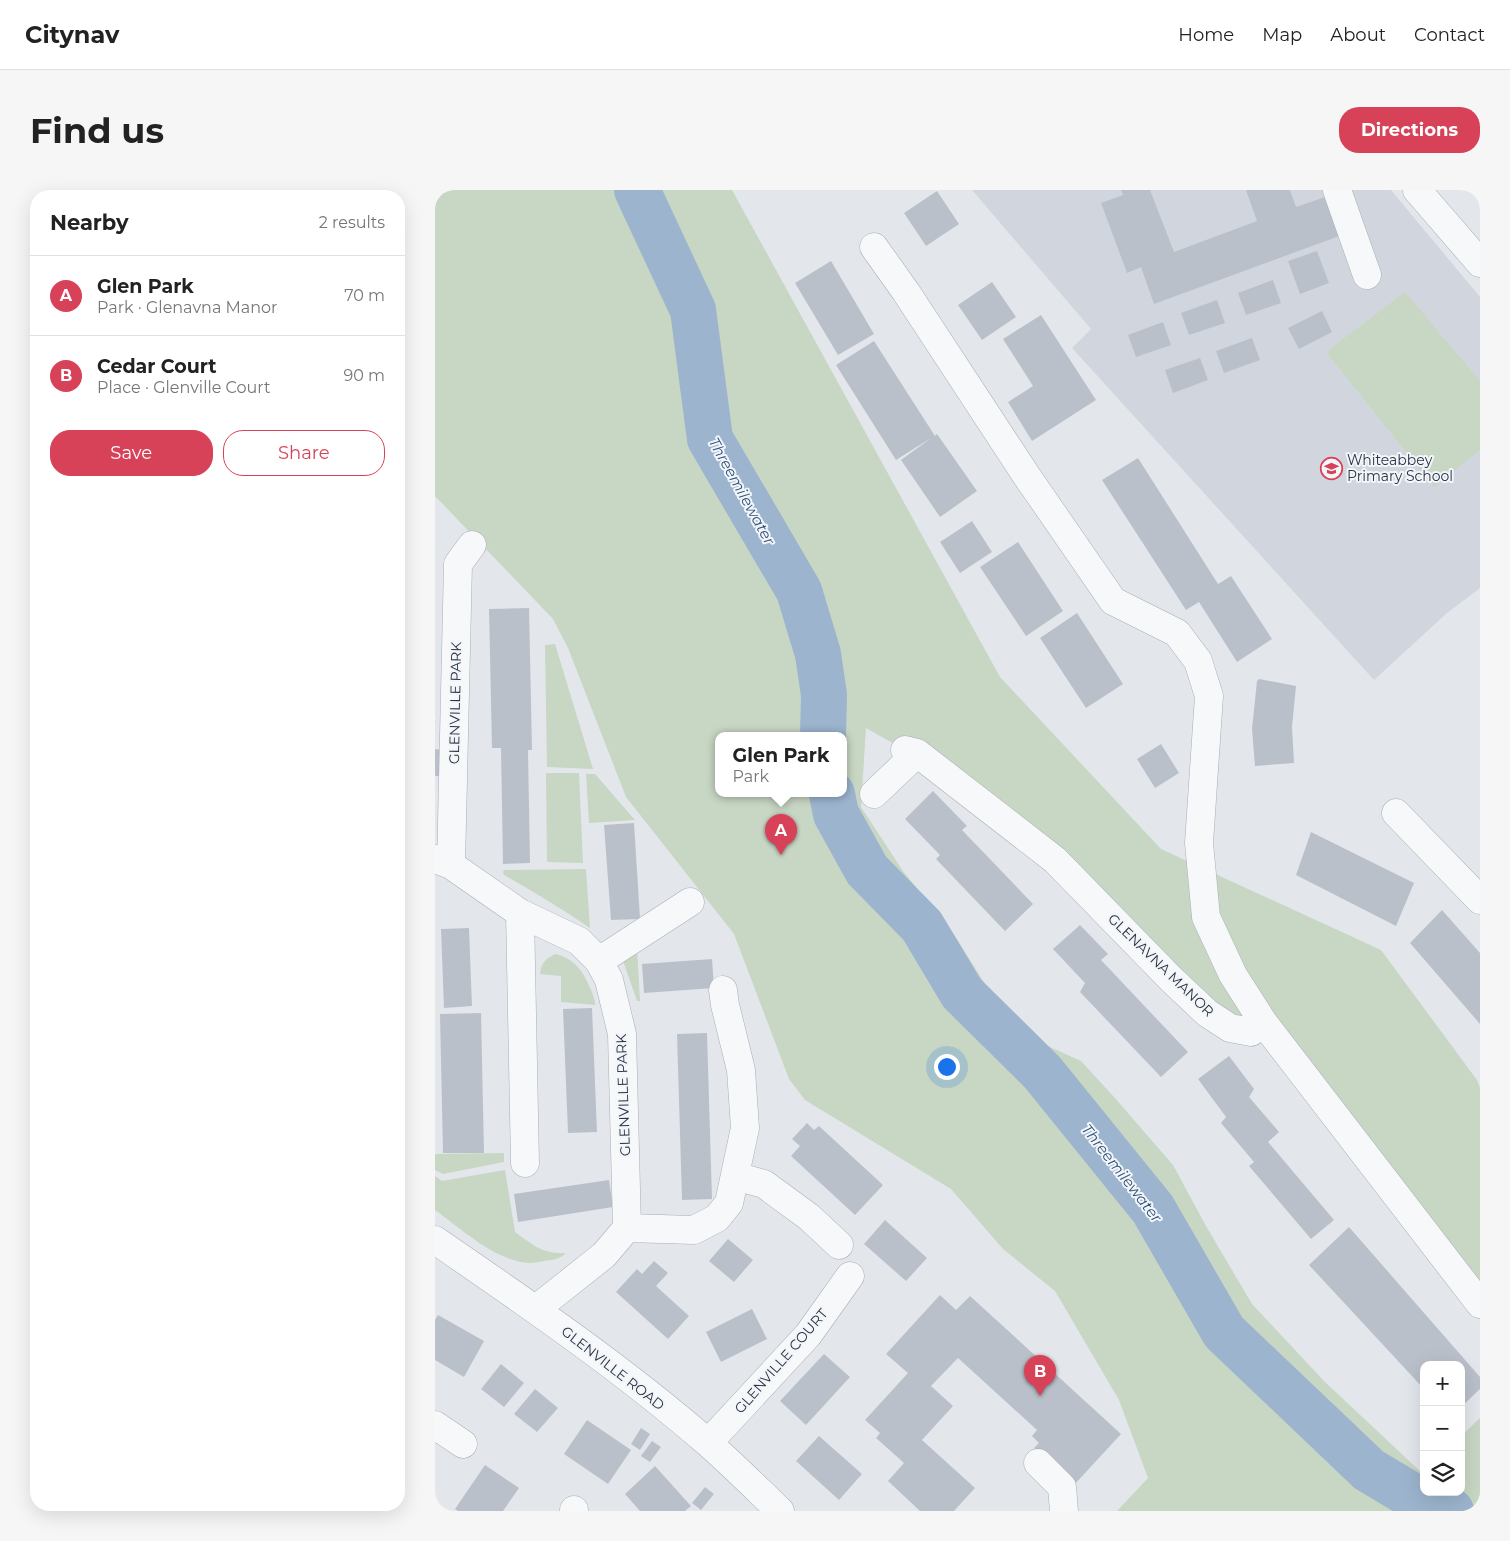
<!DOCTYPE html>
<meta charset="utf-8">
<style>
body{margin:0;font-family:Montserrat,sans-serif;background:#f6f6f6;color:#222}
.controls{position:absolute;right:15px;bottom:15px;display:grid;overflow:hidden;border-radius:10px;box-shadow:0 5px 20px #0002}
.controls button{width:45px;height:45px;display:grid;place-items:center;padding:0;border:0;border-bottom:1px solid #e0e0e0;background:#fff;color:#222;font:25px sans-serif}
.you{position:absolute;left:511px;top:876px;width:18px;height:18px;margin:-12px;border:4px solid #fff;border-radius:50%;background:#1a73e8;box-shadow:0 0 0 8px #1a73e833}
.badge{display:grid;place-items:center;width:32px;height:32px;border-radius:50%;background:#d74258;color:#fff;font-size:16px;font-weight:700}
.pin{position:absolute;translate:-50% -41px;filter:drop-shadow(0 1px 2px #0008)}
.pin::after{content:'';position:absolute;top:26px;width:18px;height:15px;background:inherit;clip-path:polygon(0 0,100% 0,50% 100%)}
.popup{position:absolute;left:280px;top:542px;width:132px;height:65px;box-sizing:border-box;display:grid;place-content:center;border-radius:10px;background:#fff;filter:drop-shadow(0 1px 4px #0005);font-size:16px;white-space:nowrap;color:#767676}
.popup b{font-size:19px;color:#222}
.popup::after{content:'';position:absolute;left:50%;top:100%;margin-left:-10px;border:10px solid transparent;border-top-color:#fff}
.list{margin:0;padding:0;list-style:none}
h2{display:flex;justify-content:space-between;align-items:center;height:65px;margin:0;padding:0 20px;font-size:21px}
h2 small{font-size:16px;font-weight:400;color:#767676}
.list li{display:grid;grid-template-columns:32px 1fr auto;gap:15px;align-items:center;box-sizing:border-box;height:80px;padding:0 20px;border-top:1px solid #e0e0e0}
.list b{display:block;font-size:19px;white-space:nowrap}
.list p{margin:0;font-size:16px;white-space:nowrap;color:#767676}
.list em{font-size:16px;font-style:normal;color:#767676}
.actions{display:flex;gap:10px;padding:15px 20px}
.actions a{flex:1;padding:11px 0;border:1px solid #d74258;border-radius:20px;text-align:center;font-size:18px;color:#d74258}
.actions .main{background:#d74258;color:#fff}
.icon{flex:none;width:28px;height:28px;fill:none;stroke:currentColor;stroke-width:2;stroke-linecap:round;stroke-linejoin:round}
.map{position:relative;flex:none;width:1045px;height:1321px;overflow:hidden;border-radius:20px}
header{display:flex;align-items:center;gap:30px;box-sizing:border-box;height:70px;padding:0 25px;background:#fff;border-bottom:1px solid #e0e0e0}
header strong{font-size:24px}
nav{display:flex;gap:28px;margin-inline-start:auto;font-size:18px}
.intro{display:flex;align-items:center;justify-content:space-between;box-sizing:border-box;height:120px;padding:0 30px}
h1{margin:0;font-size:35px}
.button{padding:12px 22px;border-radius:20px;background:#d74258;color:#fff;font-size:18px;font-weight:700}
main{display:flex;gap:30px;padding:0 30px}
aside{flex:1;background:#fff;border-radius:20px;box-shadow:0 5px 20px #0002}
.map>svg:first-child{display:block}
</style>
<header>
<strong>Citynav</strong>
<nav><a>Home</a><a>Map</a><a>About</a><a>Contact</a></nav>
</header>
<div class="intro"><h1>Find us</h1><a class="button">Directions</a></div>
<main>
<aside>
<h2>Nearby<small>2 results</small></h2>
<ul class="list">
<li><span class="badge">A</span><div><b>Glen Park</b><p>Park · Glenavna Manor</p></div><em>70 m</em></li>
<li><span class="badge">B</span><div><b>Cedar Court</b><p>Place · Glenville Court</p></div><em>90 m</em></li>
</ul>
<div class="actions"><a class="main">Save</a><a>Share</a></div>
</aside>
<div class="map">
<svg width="1045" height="1321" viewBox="0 0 1045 1321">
<rect width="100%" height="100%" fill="#e3e7ec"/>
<path fill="#d1d6de" d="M537,0h419l89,107v291l-33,25 -73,67 -302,-332 19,-19z"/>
<path fill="#c8d6c4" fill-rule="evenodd" d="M0,0h297l268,487 161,172 220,101 96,130 3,8v216l-217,-281 -33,5 -175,-168 -150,-110 -39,-22 -5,79 42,64 50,62 36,57 50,52 42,19 33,36 59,68 33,61 46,78 73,78 97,91 2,-1v20h37v-56l19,-18v93h-363l31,-33 -29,-78 -64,-109 -52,-42 -52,-60 -146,-89 -16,-21 -55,-145 -108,-137 -58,-149 -15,-29 -118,-123zM284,546h124v58h-124z
M970,102l75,89v69l-46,37 -108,-135z
M120,454l38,125 -46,-2 -2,-122z
M111,583h33l4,90 -36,-1z
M151,584h9l40,46 -46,3z
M151,679l4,59c-28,-19 -57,-37 -86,-53l-1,-3 1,-2z
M202,757l3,54h-3l-15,-43z
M121,764c20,6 27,17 35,36 2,5 4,9 4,15l-34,-3v-26l-21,-2c1,-11 6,-16 16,-20z
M69,963v9l-61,12 -8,-4v-16z
M70,980l10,62c18,13 27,22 51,21 -6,6 -13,7 -22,8 -5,1 -10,2 -15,2 -32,-1 -69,-35 -94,-53v-34l7,5z"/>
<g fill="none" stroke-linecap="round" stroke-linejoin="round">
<path stroke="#9cb4ce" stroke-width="46" d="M202,0l56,120 17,129 89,152 19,63 6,41 -1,41
M397,604l4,20 31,56 55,56 40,67 80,79 111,137 71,123 145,138 62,37 20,4"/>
</g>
<path fill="#bac0ca" d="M686,0h29l24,62 83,-31 -11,-31h44l6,17 32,-11 14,39 -188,69 -13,-37 -14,6 -26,-70 22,-8z
M502,1l22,33 -33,22 -22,-33z
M882,61l12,32 -29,11 -12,-33z
M396,71l43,73 -36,21 -43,-72z
M838,90l8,23 -35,12 -8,-22z
M557,92l24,35 -34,23 -24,-35z
M782,110l8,23 -36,12 -8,-22z
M887,121l10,21 -33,17 -11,-21z
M606,125l55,85 -64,41 -24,-39 25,-16 -30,-47z
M728,132l8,23 -35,12 -8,-22z
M817,148l8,22 -36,13 -8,-22z
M439,151l61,95 2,-2 40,57 -37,26 -39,-57 30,-22 -35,22 -60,-95z
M765,168l8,22 -35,13 -8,-23z
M703,268l80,126 13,-8 41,63 -35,23 -38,-60 -13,8 -84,-130z
M537,331l20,31 -32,21 -20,-31z
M583,352l45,69 -37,25 -46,-69z
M94,418l3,142h-4l2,113 -27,1 -2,-116h-9l-3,-139z
M642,423l46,71 -37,24 -46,-70z
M824,489l37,7 -4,41 2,36 -39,3 -3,-37 5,-48z
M726,554l18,29 -24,15 -18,-29z
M0,559l7,1v26h-7z
M498,601l34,35 -5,4 71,74 -28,27 -69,-72 4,-4 -35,-36z
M199,633l6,96 -29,1 -7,-95z
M876,642l103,51 -18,43 -100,-51z
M1007,720l38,43v71l-70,-81z
M645,735l28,29 -7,6 87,92 -27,25 -81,-85 5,-9 -32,-34z
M34,738l3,78 -28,2 -3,-79z
M277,769l2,29 -70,5 -2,-29z
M157,818l5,124 -29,1 -5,-124z
M46,823l3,140h-41l-3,-139z
M272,843l5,166 -30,1 -5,-166z
M794,866l25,33 -5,8 30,35 -11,10 66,78 -23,19 -62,-73 5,-4 -33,-39 5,-6 -28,-38z
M372,933l7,7 5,-4 64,59 -28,30 -64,-59 9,-10 -8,-7z
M174,990l4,27 -95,15 -4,-28z
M450,1030l42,38 -21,23 -42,-37z
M914,1037l131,150v12l-19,18v-42h-37v24l-115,-124z
M293,1049l25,21 -19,22 -25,-21z
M219,1071l14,12 -12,13 33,30 -21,23 -52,-47 21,-23 5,5z
M505,1105l16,15 14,-14 151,138 -47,51 -40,-37 5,-5 -7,-7 5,-6 -79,-72 -27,28 22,20 -31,34 53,48 -21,23h-34l-32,-30 16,-18 -28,-25 4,-5 -15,-13 43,-47 -22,-19z
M317,1119l15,30 -46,23 -15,-30z
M3,1125l46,26 -20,36 -29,-17v-40z
M389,1164l26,23 -44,48 -26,-24z
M66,1174l23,19 -20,24 -23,-18z
M100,1199l23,19 -21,24 -23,-18z
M152,1230l44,30 -23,34 -44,-30z
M206,1238l9,6 -10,16 -9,-6z
M384,1246l43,38 -23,26 -43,-39z
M217,1251l9,6 -11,15 -9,-6z
M50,1275l34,23 -16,23h-45l-3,-2z
M220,1276l36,40 -6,5h-45l-15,-17z
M270,1297l9,7 -13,16 -9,-7z"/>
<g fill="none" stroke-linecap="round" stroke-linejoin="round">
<defs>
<path id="minor" d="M902,0l30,85
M982,0l63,73
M439,57l32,45 120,183 87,126 64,32 21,28 11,35 -10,147 7,74 27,58 30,47
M470,560l12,3 138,107 116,119 36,34 23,15 21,4 12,-10 217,282
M439,604l43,-41
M961,623l84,87
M0,669l16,6 69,48 59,28 20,20 10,19 13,54 5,194 -23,27 -68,54
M16,675l7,-301 14,-19
M85,723l5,250
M164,771l91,-59
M300,986l29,8 45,33 30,28
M192,1038l67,2 23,-12 12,-15 16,-75 -4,-58 -16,-65 -2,-15
M0,1050c93,64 188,129 273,203 25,22 48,45 72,68
M0,1235l28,19
M273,1253l100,-108 42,-59
M603,1273l24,24 2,24
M139,1320v1"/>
</defs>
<use href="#minor" stroke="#a8aeb7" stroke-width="29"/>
<use href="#minor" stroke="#f6f8fa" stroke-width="28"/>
</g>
<defs>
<symbol id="school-ring" viewBox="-11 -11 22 22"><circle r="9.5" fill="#f3f6f9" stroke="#d74258" stroke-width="1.5"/><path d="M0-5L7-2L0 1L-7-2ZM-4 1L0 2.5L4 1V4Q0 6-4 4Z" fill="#d74258"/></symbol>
</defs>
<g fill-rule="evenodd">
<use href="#school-ring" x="884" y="266" width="25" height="25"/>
</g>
<g text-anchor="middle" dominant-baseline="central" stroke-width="4" stroke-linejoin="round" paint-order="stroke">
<g font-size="14" fill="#2a3446" stroke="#f3f6f9" text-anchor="start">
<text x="912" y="270">Whiteabbey<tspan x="912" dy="16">Primary School</tspan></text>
</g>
<g font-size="14" fill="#2a3446" stroke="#f3f6f9">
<text transform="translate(20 513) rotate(-89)">GLENVILLE PARK</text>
<text transform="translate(726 775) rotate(44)">GLENAVNA MANOR</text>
<text transform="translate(188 905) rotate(-92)">GLENVILLE PARK</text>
<text transform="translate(346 1171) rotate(-49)">GLENVILLE COURT</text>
<text transform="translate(178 1178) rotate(38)">GLENVILLE ROAD</text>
</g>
<g font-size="15" font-style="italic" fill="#31527c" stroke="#f3f6f9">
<text transform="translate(307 301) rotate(61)">Threemilewater</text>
<text transform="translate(687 983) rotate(52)">Threemilewater</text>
</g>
</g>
</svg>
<div class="controls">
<button>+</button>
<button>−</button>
<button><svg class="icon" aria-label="layers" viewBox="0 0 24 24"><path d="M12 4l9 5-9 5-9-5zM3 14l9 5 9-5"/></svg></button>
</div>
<div class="you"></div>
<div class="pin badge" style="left:346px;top:665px">A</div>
<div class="popup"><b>Glen Park</b>Park</div>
<div class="pin badge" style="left:605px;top:1206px">B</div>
</div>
</main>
